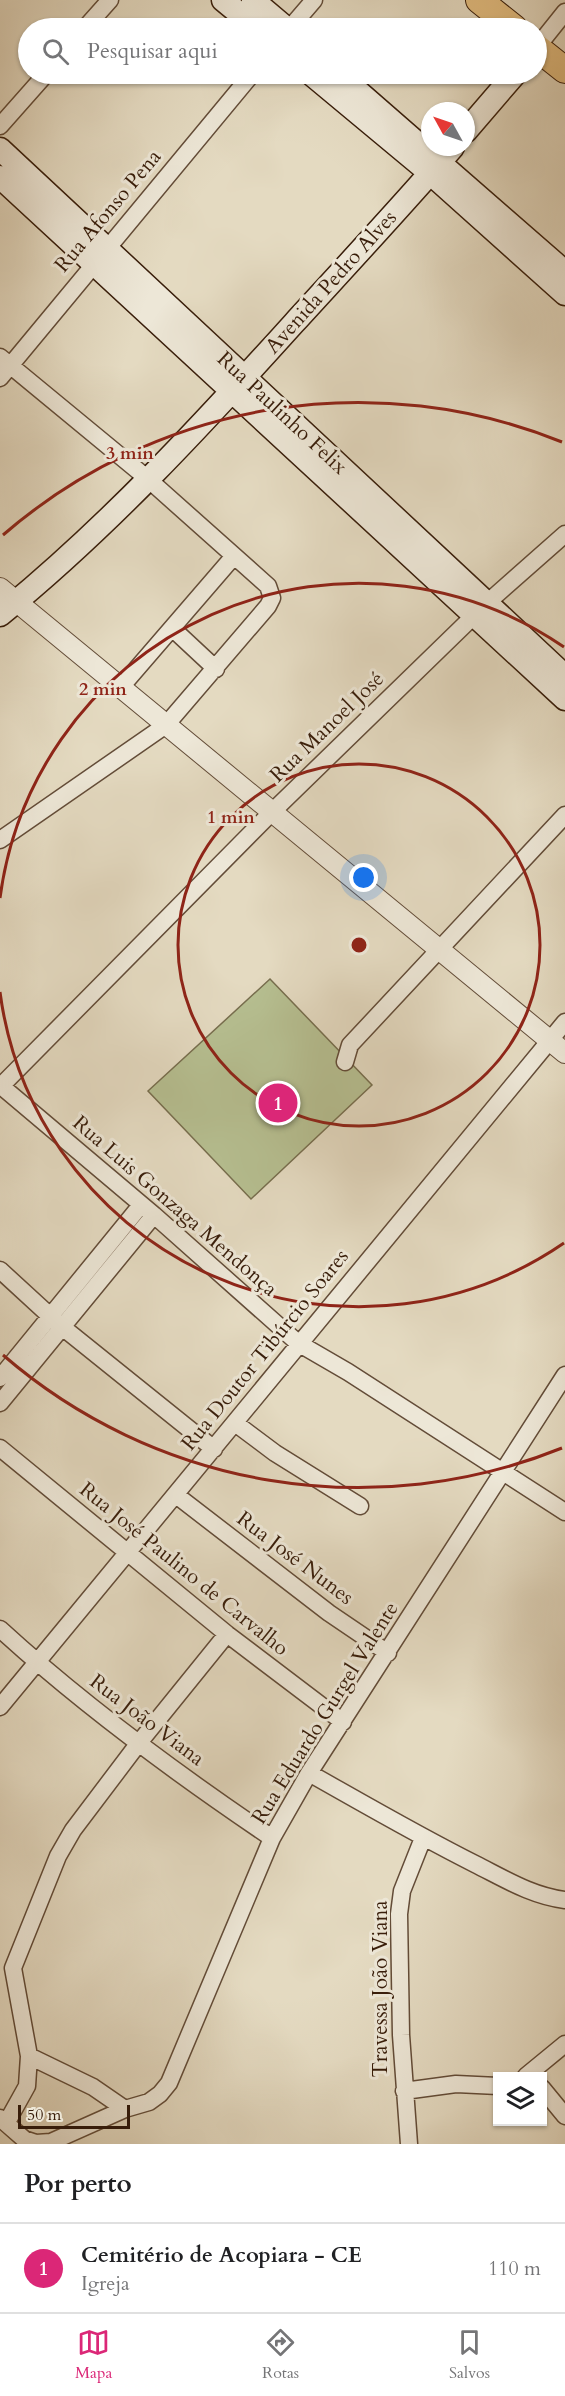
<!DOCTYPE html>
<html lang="pt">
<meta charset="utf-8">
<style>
body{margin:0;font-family:Cardo,serif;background:#f2f2f2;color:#202124}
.controls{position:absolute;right:18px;bottom:18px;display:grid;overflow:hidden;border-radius:0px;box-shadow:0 2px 4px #0004}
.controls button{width:54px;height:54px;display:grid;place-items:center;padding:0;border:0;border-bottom:2px solid #e0e0e0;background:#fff;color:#202124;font:30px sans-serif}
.compass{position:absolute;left:421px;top:102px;width:54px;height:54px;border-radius:50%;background:#fff;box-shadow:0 2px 4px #0004;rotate:310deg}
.scale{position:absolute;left:18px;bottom:15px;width:112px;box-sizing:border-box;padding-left:6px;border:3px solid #381d0a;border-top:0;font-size:16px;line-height:21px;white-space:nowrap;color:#381d0a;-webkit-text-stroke:4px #ede7d7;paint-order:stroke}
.you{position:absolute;left:364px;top:878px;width:21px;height:21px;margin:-15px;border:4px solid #fff;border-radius:50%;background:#1a73e8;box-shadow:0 0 0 9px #1a73e833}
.badge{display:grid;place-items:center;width:39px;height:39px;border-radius:50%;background:#db2777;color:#fff;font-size:20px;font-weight:700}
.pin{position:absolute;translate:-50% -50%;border:3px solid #fff;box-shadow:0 2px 6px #0006}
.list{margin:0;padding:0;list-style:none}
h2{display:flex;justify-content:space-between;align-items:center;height:78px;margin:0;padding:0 24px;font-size:26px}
h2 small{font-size:20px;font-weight:400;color:#757577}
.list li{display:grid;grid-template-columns:39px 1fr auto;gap:18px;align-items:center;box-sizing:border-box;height:90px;padding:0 24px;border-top:2px solid #e0e0e0}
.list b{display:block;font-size:22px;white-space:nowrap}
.list p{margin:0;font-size:20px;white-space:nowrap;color:#757577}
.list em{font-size:20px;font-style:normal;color:#757577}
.icon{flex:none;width:33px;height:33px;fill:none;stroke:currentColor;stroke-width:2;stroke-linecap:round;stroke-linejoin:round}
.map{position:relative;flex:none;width:565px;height:2144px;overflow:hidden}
.search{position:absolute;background:#fff;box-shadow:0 2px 4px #0004;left:18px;right:18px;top:18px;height:66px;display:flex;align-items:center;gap:15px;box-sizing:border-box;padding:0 21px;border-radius:33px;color:#757577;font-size:22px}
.sheet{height:168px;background:#fff}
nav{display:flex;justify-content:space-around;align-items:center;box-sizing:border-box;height:84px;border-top:2px solid #e0e0e0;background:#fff;font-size:16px;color:#757577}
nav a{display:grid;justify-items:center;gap:3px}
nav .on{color:#db2777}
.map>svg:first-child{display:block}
</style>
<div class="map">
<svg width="565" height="2144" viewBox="0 0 565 2144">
<rect width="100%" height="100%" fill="#e4dac1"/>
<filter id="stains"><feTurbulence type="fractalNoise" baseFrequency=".00333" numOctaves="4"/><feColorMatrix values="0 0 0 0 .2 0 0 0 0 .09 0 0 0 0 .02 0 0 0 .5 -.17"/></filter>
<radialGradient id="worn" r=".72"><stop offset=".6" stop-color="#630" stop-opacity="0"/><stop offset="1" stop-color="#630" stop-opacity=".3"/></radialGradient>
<path fill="#b6bf91" stroke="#776e4e" stroke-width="1.5" d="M270,979l102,106 -121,114 -103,-108z"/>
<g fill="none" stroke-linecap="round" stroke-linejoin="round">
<defs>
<path id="minor" d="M85,28l25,-28
M290,28l24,-28
M537,47l28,-35
M0,126l46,-52
M0,357l148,122 120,107 4,12 -4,8 -102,119 -166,115
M0,378l252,-304
M172,628l44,41
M121,687l113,-131
M345,1062l5,-17 215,-230
M0,1085l154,130 144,128 50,29 217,140
M0,1087l271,-274 216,-210 78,-69
M0,1270l61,56 153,123
M0,1378l141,-173
M0,1403l154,-188
M235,1423l40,30 85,53
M0,1448l227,186 116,88
M176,1495l153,118 59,40
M0,1629c84,77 177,145 272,209
M0,1707l565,-685
M309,1773c55,31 110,63 166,91 30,15 57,32 90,36
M29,2056l64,31 32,22
M526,2076l39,-32
M542,2088l23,28
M404,2091l52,-7 42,2
M0,2118l24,21 12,4 15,-1 74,-33 24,-7 11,-8 9,-11 103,-245 37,-65 256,-398
M7,2122l20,-36 2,-30 -16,-88 45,-112 15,-26 65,-86 89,-110
M409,2144l-8,-109 -2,-121 3,-23 21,-53"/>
<path id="tertiary" d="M0,588l565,465"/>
<path id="secondary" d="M223,0l34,28
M253,0l33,28
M311,74l119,99 135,121
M338,74l227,198
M466,131l49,-57
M0,149l565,527
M0,177l565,522
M0,615c107,-87 202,-190 294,-292 53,-58 107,-116 159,-176"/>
<path id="primary" d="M479,0l35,28
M536,47l29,23"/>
</defs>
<use href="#minor" stroke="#634c38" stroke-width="19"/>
<use href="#tertiary" stroke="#634c38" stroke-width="22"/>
<use href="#secondary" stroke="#381d0a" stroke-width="25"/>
<use href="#primary" stroke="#381d0a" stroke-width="28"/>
<use href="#minor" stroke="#ede7d7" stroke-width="16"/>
<use href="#tertiary" stroke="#ede7d7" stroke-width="20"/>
<use href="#secondary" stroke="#ede7d7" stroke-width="22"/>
<use href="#primary" stroke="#e2bd80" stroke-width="26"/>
</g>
<g fill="none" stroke="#8f2418" stroke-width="3">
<circle cx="359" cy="945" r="181"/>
<path d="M564 1243A362 362 0 0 1 0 992M0 898A362 362 0 0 1 564 647"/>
<path d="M562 1448A543 543 0 0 1 3 1355M3 535A543 543 0 0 1 562 442"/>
</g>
<g text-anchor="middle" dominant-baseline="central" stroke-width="6" stroke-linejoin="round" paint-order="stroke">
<g font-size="21" fill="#381d0a" stroke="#ede7d7">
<text transform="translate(108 211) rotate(-50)">Rua Afonso Pena</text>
<text transform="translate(331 282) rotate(-48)">Avenida Pedro Alves</text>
<text transform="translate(282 413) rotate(43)">Rua Paulinho Felix</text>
<text transform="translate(327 727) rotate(-44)">Rua Manoel José</text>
<text transform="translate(175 1206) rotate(41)">Rua Luis Gonzaga Mendonça</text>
<text transform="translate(265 1350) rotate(-51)">Rua Doutor Tibúrcio Soares</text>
<text transform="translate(295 1558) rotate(37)">Rua José Nunes</text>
<text transform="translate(184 1569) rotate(39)">Rua José Paulino de Carvalho</text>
<text transform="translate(325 1713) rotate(-58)">Rua Eduardo Gurgel Valente</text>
<text transform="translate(147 1720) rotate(37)">Rua João Viana</text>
<text transform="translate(380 1989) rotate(-90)">Travessa João Viana</text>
</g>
</g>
<circle cx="359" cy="945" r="9" fill="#8f2418" stroke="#ede7d7" stroke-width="3"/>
<g font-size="18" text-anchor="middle" font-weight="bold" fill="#8f2418" stroke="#ede7d7" stroke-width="6" stroke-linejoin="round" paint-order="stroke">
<text x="130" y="459">3 min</text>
<text x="103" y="695">2 min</text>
<text x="231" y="823">1 min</text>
</g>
<rect width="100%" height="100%" filter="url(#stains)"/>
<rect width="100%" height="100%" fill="url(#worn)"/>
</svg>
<div class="controls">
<button><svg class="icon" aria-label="layers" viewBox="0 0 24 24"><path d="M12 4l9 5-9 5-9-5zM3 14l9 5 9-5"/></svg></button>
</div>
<svg class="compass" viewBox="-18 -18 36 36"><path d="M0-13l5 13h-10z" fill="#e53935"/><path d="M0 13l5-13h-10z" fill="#757577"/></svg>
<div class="scale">50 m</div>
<div class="you"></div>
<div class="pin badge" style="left:278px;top:1103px">1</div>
<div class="search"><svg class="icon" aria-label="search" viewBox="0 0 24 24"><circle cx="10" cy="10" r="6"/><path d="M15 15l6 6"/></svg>Pesquisar aqui</div>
</div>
<section class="sheet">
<h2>Por perto<small></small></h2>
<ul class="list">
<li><span class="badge">1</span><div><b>Cemitério de Acopiara - CE</b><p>Igreja</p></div><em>110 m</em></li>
</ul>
</section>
<nav>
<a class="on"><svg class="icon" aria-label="map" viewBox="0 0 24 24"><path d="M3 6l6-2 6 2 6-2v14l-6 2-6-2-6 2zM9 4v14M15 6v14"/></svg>Mapa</a>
<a><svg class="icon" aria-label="directions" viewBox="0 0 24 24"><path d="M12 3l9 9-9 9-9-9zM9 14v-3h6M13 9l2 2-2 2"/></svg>Rotas</a>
<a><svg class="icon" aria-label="saved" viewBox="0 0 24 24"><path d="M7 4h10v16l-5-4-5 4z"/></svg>Salvos</a>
</nav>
